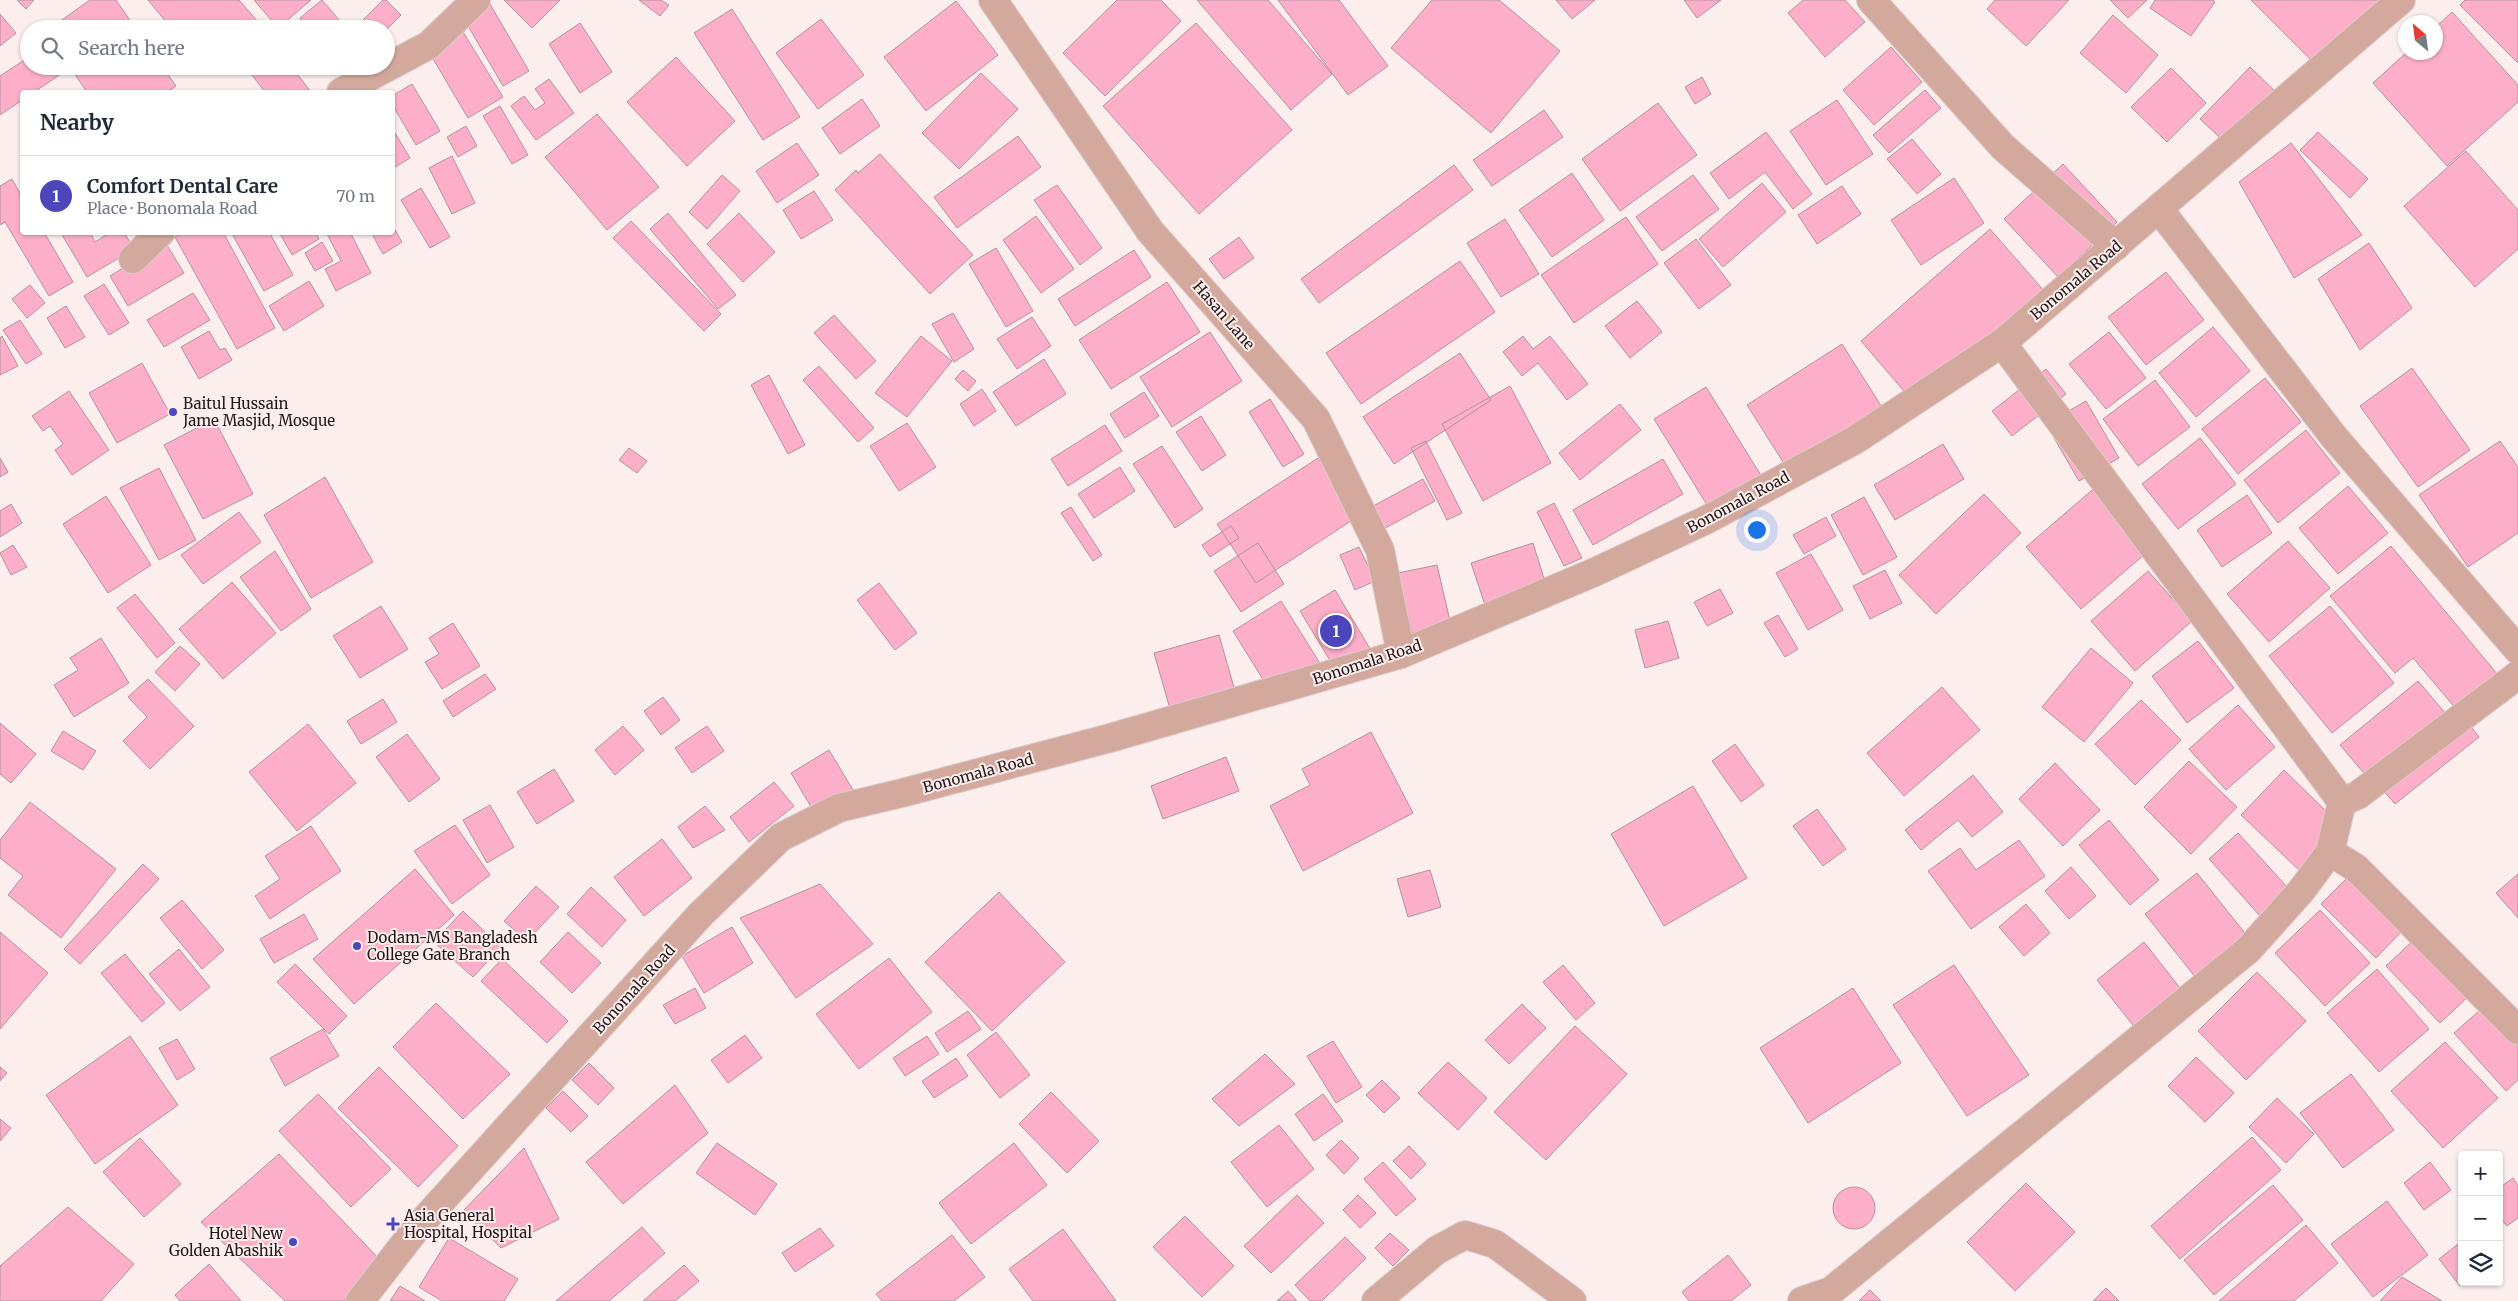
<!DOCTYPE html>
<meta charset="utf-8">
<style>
body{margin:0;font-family:Merriweather,serif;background:#f6f6f7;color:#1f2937}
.controls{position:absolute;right:15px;bottom:15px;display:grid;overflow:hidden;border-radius:5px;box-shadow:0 1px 4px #0004}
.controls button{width:45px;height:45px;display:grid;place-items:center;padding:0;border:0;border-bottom:1px solid #e0e1e3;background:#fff;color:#1f2937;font:25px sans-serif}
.compass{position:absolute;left:2398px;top:15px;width:45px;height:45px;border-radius:50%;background:#fff;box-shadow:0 1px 4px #0004;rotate:331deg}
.you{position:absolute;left:1756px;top:529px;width:18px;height:18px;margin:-12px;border:4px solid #fff;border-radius:50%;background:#1a73e8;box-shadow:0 0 0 8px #1a73e833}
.badge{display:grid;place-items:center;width:32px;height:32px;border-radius:50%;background:#4d45bc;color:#fff;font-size:16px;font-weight:700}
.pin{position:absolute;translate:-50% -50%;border:2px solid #fff;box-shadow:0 1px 5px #0006}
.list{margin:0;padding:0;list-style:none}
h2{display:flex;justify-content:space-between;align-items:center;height:65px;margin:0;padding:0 20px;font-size:21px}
h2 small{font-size:16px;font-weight:400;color:#747a83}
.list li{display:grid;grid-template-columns:32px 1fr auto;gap:15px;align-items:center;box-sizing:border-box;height:80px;padding:0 20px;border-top:1px solid #e0e1e3}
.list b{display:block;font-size:19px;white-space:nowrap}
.list p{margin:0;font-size:16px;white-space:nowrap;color:#747a83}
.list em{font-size:16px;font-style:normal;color:#747a83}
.icon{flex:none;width:28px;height:28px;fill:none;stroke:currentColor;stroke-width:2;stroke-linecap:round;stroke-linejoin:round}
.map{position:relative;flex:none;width:2518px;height:1301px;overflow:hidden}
.search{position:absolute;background:#fff;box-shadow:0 1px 4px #0004;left:20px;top:20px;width:375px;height:55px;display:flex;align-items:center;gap:12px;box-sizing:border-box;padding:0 18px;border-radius:28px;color:#747a83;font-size:19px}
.panel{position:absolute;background:#fff;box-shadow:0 1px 4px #0004;left:20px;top:90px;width:375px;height:145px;border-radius:5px}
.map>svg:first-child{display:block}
</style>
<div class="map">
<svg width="2518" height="1301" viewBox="0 0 2518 1301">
<rect width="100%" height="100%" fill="#fdeeee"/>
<path fill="#fdafca" stroke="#b3929d" d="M17,0h17l-8,9z
M90,0h26l20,29h-87z
M148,0h91l20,23 -7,6h-80z
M254,0h57l-33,28z
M322,0l25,29h-38l-9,-11z
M383,0h3l15,15 -15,15 -27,-1 -2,-3z
M504,0h56l-28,28z
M639,0h22l8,5 -9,11z
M1117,0h44l20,21 -76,75 -42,-43z
M1197,0h71l64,74 -41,36z
M1278,0h61l49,66 -40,29z
M1432,0h67l61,51 -69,82 -100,-85z
M1556,0h39l-23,19z
M1684,0h37l-24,18z
M1803,0h42l20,22 -40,35 -37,-44z
M1995,0h74l-43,46 -39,-37z
M2110,0h37l-19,18z
M2155,0h58l2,2 -24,34 -41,-28z
M2251,0h129l-65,64z
M2465,0h53v63l-58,-58z
M956,1l42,54 -72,56 -42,-54z
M490,4l39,67 -26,15 -39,-67z
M732,9l68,108 -37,23 -69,-107z
M2452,12l66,73v17l-71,64 -74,-83 34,-31h29v-25z
M0,14l16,19 -16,13z
M2113,15l45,40 -32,38 -46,-40z
M821,19l43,56 -46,34 -42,-56z
M580,23l32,49 -32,21 -31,-49z
M1196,23l96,107 -93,84 -96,-108z
M463,32l40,65 -35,21 -39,-66z
M1891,47l31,35 -48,43 -31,-35z
M29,57v9h31l4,6 -30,20h-12v8l-22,15v-39z
M676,57l59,64 -48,45 -60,-64z
M69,66h93l14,20 -9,6h-80z
M245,66h46l20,26h-46z
M341,66h30l-17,15z
M2250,67l32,31 -49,52 -33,-31z
M2171,68l35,35 -39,39 -36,-35z
M981,73l37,36 -59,60 -37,-36z
M1702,77l9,17 -16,10 -10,-17z
M549,79l25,34 -38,27 -25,-34 13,-10 11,14 10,-7 -10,-14z
M412,84l28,47 -24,14 -24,-41v-8z
M1925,90l16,18 -52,45 -16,-18z
M862,99l18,27 -40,28 -18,-26z
M1837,100l36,54 -47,31 -36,-54z
M1658,103l39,52 -77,56 -38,-52z
M500,106l28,49 -16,9 -29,-48z
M1544,110l19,27 -71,49 -19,-26z
M597,114l62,73 -52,43 -62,-73z
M466,126l11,20 -19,11 -11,-20z
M392,128l18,30 -18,11z
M1766,132l46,62 -19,15 -28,-37 -36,27 -19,-26z
M2318,132l50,47 -18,19 -50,-48z
M1018,136l23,31 -84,61 -23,-31z
M1912,139l29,35 -24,20 -30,-35z
M797,143l22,32 -42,28 -21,-32z
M2291,143l71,92 -68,43 -55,-96z
M2466,151l52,59v39l-43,38 -71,-81z
M880,154l93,101 -43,39 -95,-104 21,-20 2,3z
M452,156l23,47 -23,11 -23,-46z
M2063,164l54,58 -59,55 -54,-58z
M1454,165l19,25 -154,113 -18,-24z
M1572,173l32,47 -52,37 -33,-47z
M722,175l18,16 -33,38 -18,-17z
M1693,175l26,34 -57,42 -26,-34z
M1954,178l30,45 -63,42 -30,-45z
M12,179l10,18v35h22l29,50 -24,14 -44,-74 -5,3v-39z
M1762,183l24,29 -63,55 -24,-28z
M1057,185l45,63 -22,17 -46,-65z
M1842,186l19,28 -44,30 -19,-29z
M421,188l29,49 -20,11 -29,-48z
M814,191l19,29 -32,19 -18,-29z
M668,213l68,82 -18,14 -68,-80z
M739,213l36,39 -32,30 -36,-38z
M1036,216l38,53 -33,24 -38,-53z
M1626,217l32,47 -84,59 -33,-48z
M1505,219l34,55 -38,23 -34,-54z
M631,221l90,93 -17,17 -91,-93z
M392,225l10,17 -19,12 -12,-22h21z
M1990,229l55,63 -130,112 -54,-63z
M90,232l5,10 16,-10h13l10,17 -47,28 -26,-44z
M184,232h39l52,96 -38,21 -62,-112z
M231,232h38l24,43 -29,16z
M279,232h36l4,7 -27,16z
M326,232h24l21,41 -35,18 -11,-22 16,-8z
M1239,237l15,21 -30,21 -15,-20z
M1696,239l35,46 -32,24 -35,-46z
M165,242l19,31 -56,33 -18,-30z
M322,242l11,19 -18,10 -10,-18z
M2369,243l43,65 -52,42 -42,-71z
M996,248l37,63 -27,16 -37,-63z
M1134,250l17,27 -76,49 -17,-27z
M1460,261l35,51 -134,92 -35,-51z
M2166,272l38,48 -58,45 -38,-48z
M309,281l15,25 -40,25 -15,-25z
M1167,282l33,50 -89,57 -32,-49z
M104,284l25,39 -20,12 -25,-39z
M30,285l15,18 -18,15 -15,-19z
M193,293l17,27 -46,27 -17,-27z
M1637,301l25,31 -32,26 -25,-32z
M66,306l19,31 -20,11 -18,-30z
M953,313l21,36 -20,13 -22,-38z
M834,315l42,46 -20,18 -42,-46z
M1032,317l19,29 -34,23 -20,-30z
M20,320l22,34 -16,10 -23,-34z
M2213,327l37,44 -54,46 -37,-44z
M209,331l11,19 5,-2 7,12 -33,19 -18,-32z
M1210,332l32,49 -70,46 -32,-50z
M2109,332l37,46 -40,31 -37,-45z
M2,336l16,30 -18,9v-37z
M921,336l31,25 -45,56 -32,-24z
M1523,336l10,13 17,-13 38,48 -21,16 -29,-37 -16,13 -19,-24z
M1842,344l50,79 -95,61 -50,-79z
M1460,353l31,47 -97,64 -31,-47z
M1044,359l22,35 -50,32 -23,-34z
M142,363l28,51 -53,29 -28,-50z
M819,366l55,62 -16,14 -55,-62z
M2412,368l58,82 -52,37 -58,-81z
M2046,369l20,25 -54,42 -20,-25z
M963,370l13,11 -8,10 -13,-12z
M769,375l36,70 -17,9 -37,-69z
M2265,378l36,44 -63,52 -36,-45z
M2155,380l35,47 -52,39 -35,-47z
M1510,386l41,77 -68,38 -41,-77z
M1706,387l61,98 -52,33 -61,-99z
M982,389l14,22 -22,15 -14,-22z
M69,391l40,59 -37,25 -17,-25 8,-6 -13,-18 -7,5 -11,-15z
M1144,392l15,24 -34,22 -15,-24z
M1270,399l34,55 -21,13 -34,-55z
M2086,401l33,57 -40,23 -33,-57z
M1620,404l21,26 -61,50 -21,-27z
M1201,416l25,39 -24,16 -26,-39z
M214,419l39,75 -50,25 -39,-74z
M907,423l29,44 -37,24 -29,-45z
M1105,425l17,26 -54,35 -17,-27z
M2306,430l34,43 -62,50 -34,-43z
M2200,438l36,46 -58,45 -36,-45z
M1426,441l36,72 -15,7 -36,-72z
M2500,441l18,26v66l-50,34 -49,-72z
M1943,444l21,35 -69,41 -21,-35z
M1162,446l41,63 -28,19 -42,-64z
M629,448l18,13 -10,12 -18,-13z
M0,458l8,14 -8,5z
M1318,458l39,59 -101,66 -39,-59z
M1663,459l20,35 -90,51 -20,-35z
M1120,467l15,24 -41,27 -16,-24z
M159,468l37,72 -37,20 -39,-72z
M325,477l48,85 -62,36 -47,-83z
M1423,479l12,22 -57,31 -12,-22z
M2098,485l55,62 -72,62 -55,-62z
M2348,486l40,47 -50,41 -39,-46z
M1984,494l37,39 -85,81 -37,-39z
M2247,495l25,38 -50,34 -25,-37z
M106,496l45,69 -43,28 -45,-69z
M1864,497l33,60 -34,18 -32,-60z
M1554,503l28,55 -18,8 -27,-54z
M11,504l11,19 -22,14v-26z
M1071,507l31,48 -9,6 -32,-48z
M239,512l22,30 -58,42 -22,-29z
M1826,517l10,19 -32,18 -11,-19z
M1231,526l8,12 -29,19 -8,-12z
M2288,541l42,47 -61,54 -42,-48z
M1258,543l26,41 -43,28 -27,-41z
M1533,543l13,42 -61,20 -14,-42z
M13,545l14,22 -16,8 -11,-22z
M2391,546l107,129 -41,35 -44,-52 -18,15 -65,-77z
M1359,547l16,34 -20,9 -15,-35z
M275,551l36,58 -30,22 -41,-54z
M1811,554l32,56 -35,20 -32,-57z
M1437,565l14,60 -39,8 -14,-60z
M1885,570l17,33 -32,16 -17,-33z
M2148,571l44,50 -57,50 -44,-50z
M232,582l44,51 -53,46 -44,-50z
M879,583l38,50 -22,17 -38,-50z
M1720,589l13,24 -26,13 -13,-24z
M1335,590l37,62 -35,20 -37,-61z
M135,594l40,49 -18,15 -40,-50z
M1281,601l42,67 -48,31 -42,-68z
M381,606l27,43 -48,29 -27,-42z
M2330,606l64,77 -62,50 -63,-77z
M1778,615l20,34 -13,8 -21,-34z
M1668,621l11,37 -34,10 -10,-38z
M453,623l27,43 -38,23 -17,-27 14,-8 -10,-16z
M1219,635l16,56 -65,18 -16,-56z
M101,638l28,45 -55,34 -20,-32 24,-15 -8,-12z
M2198,641l36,47 -47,35 -35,-47z
M180,646l20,18 -25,27 -20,-19z
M2091,648l42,35 -49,59 -42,-35z
M485,674l11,15 -43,28 -10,-16z
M148,679l46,47 -44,43 -27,-28 24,-24 -19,-20z
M2418,681l28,33 -78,64 -28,-33z
M1942,687l38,43 -76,66 -37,-43z
M663,697l17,23 -19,15 -17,-24z
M383,699l14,23 -36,22 -14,-23z
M2141,700l40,40 -46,45 -40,-41z
M2238,705l37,42 -49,43 -37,-41z
M0,723l36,31 -25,29 -11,-9z
M2468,723l11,14 -84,67 -12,-14z
M308,724l48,59 -59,48 -48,-59z
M623,726l21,24 -29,25 -20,-25z
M707,726l17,25 -32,22 -17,-25z
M63,731l33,20 -13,19 -32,-19z
M1371,732l42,81 -110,58 -33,-65 40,-21 -8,-16z
M407,734l33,45 -31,23 -33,-45z
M1735,744l29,41 -23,17 -29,-41z
M829,750l27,45 -39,22 -26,-44z
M1226,757l13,34 -76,28 -12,-33z
M2189,761l48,46 -46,47 -47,-47z
M2055,763l45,47 -37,36 -44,-47z
M554,769l20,32 -37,23 -20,-32z
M2284,770l42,41 -7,38 -20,21 -58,-55z
M1973,775l30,37 -31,25 -14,-17 -37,30 -16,-20z
M774,782l20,24 -45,36 -19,-25z
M1693,786l54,92 -83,48 -53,-92z
M30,802l86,67 -55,69 -53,-43 15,-19 -23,-18v-18z
M490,805l24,42 -27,16 -24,-43z
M705,806l20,24 -32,18 -15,-21z
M1817,809l29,40 -23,17 -30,-40z
M2109,820l50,60 -29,25 -51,-60z
M455,825l35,50 -38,29 -38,-53z
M311,826l30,45 -71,48 -15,-23 25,-17 -15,-23z
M2238,833l51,56 -29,27 -51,-57z
M662,839l30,39 -48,38 -30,-39z
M2019,840l26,36 -74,53 -43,-58 32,-23 16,22z
M143,864l16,15 -79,85 -16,-15z
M2071,867l25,29 -27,23 -24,-28z
M415,869l39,46 -100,89 -41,-45z
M1430,870l11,37 -33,10 -11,-38z
M2197,873l51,64 -52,41 -51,-64z
M2518,874v44l-22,-25z
M2350,875l55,53 -29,30 -55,-54z
M820,884l53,60 -77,54 -56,-80z
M536,886l23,21 -32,34 -23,-20z
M591,887l35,33 -24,27 -35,-33z
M999,892l66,70 -73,69 -67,-69z
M182,900l42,50 -22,19 -42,-51z
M2026,904l24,29 -26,23 -25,-29z
M2320,910l50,53 -45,43 -50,-53z
M463,911l38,36 -28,30 -39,-35z
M304,914l14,25 -44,24 -14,-24z
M732,927l21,36 -49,30 -22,-37z
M0,932l48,41 -48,56z
M568,932l33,31 -29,30 -32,-31z
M2417,937l54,57 -31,29 -54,-57z
M2144,942l39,50 -47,37 -39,-49z
M179,949l31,38 -30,24 -31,-37z
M125,954l40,49 -23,19 -41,-49z
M889,958l43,54 -73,57 -43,-55z
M502,959l66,62 -21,22 -66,-62z
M295,964l52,52 -18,18 -52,-52z
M1563,965l32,38 -19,17 -33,-38z
M1954,965l75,110 -62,41 -74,-111z
M2377,969l52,60 -50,43 -52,-59z
M2257,972l49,49 -60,59 -48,-49z
M695,988l11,20 -31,16 -12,-19z
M1853,988l48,75 -93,60 -48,-75z
M436,1003l74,71 -47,45 -70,-72z
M1522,1004l24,24 -37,36 -24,-24z
M2487,1004l31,35v41l-12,11 -52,-58z
M968,1011l13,18 -34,23 -12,-19z
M1575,1026l52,48 -81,86 -52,-48z
M323,1029l16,27 -54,30 -15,-28z
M996,1032l34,43 -30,23 -33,-43z
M745,1035l17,23 -34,25 -17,-23z
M130,1036l48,69 -83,59 -49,-69z
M927,1036l12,18 -34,22 -12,-18z
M177,1039l18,30 -18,11 -18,-32z
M1333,1041l29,46 -26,16 -29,-47z
M2445,1042l53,56 -55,50 -52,-57z
M1265,1054l30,30 -56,42 -27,-27z
M2196,1057l38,36 -29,29 -37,-36z
M956,1058l12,18 -34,22 -12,-17z
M1448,1062l39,36 -29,32 -40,-37z
M589,1063l25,25 -16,17 -26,-25z
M0,1067l7,6 -7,8z
M379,1067l79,79 -40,41 -80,-79z
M2351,1074l43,56 -51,38 -43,-55z
M1382,1080l18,18 -16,15 -18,-18z
M675,1085l33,48 -85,71 -37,-42z
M563,1091l25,25 -17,16 -25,-24z
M1051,1092l48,49 -32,32 -48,-49z
M318,1094l73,75 -40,38 -72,-76z
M1323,1094l20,27 -29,20 -19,-27z
M2277,1098l37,36 -28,29 -37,-36z
M0,1119l11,9 -11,13z
M1279,1125l35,44 -47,38 -36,-45z
M2252,1137l29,33 -101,89 -29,-33z
M140,1138l41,46 -37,33 -41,-45z
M1341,1140l18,18 -15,16 -18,-19z
M717,1143l60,41 -22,31 -59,-42z
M1014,1143l33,42 -76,59 -32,-41z
M1409,1146l17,18 -15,15 -18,-18z
M524,1148l35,71 -58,29 -38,-37z
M279,1154l103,108 -38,39h-59l-84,-79z
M1383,1162l33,37 -20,17 -32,-37z
M2430,1162l21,28 -27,20 -20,-27z
M2513,1178l5,8v32l-11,8 -8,-10v-28z
M2026,1183l49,49 -60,59 -48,-49z
M2273,1185l30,35 -89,75 -30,-35z
M1833 1208a21 21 0 1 1 42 0a21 21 0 1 1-42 0Z
M1297,1195l27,28 -53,50 -27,-27z
M1358,1195l18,18 -16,15 -17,-18z
M2387,1201l41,54 -55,42 -42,-53z
M68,1207l66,57 -33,37h-101v-35z
M1185,1216l49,50 -32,31 -49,-50z
M2306,1225l32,38 -44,38h-75z
M642,1227l23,26 -56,48h-53z
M820,1228l14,18 -39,26 -13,-19z
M1063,1229l53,72h-83l-24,-32z
M1390,1233l19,17 -16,16 -18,-18z
M952,1235l33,42 -31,24h-72l-6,-7z
M1345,1237l21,21 -44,43h-12l-15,-16z
M449,1238l69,41 -14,22h-62l-23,-14z
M2462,1241v41h4l-6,4 -21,-27z
M1728,1255l23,30 -20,16h-42l-7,-9z
M209,1264l32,37h-61l-5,-6z
M684,1265l15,16 -24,20h-32z
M2402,1277l40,24h-62z
M400,1286l25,15h-35z
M2106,1288l13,13h-26z
M1870,1290l11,11h-22z
M1288,1291l9,10h-20z"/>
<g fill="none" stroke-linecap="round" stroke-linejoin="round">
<defs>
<path id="minor" d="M993,0l157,231 166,188 64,131 21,104
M1871,0l132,147 113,99
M341,92l88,-47 47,-45
M2159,209l175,228 184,213
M133,259l28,-27
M2002,343l340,459 16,-7 160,-120
M2330,852l26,16 162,162
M1376,1301l61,-51 28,-15 30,9 77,57
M1802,1301l29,-10 417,-341 53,-59 29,-39 12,-50"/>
<path id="tertiary" d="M360,1301l56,-72 284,-314 81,-78 58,-29 63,-15 208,-55 291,-84 194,-82 111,-52 149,-80 147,-97 399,-343"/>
</defs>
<use href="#minor" stroke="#dacccc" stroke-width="30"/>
<use href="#tertiary" stroke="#dacccc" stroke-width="30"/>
<use href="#minor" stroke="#d4a99d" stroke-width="28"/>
<use href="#tertiary" stroke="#d4a99d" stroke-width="28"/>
</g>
<g fill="#4d45bc" stroke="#fdeeee" stroke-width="2">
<circle cx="173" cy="412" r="5"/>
<circle cx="357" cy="946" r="5"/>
<path d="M390.5 1216.5h5v5h5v5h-5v5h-5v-5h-5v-5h5z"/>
<circle cx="293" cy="1242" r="5"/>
</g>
<g text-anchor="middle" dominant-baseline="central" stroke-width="4" stroke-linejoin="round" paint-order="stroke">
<g font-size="15" fill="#251819" stroke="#fdeeee">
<text transform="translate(2076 280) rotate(-40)">Bonomala Road</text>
<text transform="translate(1224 315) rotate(49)">Hasan Lane</text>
<text transform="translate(1738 502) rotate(-28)">Bonomala Road</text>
<text transform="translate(1367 662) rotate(-18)">Bonomala Road</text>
<text transform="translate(978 773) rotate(-15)">Bonomala Road</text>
<text transform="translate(634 989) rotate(-48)">Bonomala Road</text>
</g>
<g font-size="15" fill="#251819" stroke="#fdeeee" text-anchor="start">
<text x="183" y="403">Baitul Hussain<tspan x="183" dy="17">Jame Masjid, Mosque</tspan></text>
<text x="367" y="937">Dodam-MS Bangladesh<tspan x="367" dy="17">College Gate Branch</tspan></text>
<text x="404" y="1215">Asia General<tspan x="404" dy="17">Hospital, Hospital</tspan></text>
<text x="283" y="1233" text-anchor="end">Hotel New<tspan x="283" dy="17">Golden Abashik</tspan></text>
</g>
</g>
</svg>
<div class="controls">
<button>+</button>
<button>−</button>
<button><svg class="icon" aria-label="layers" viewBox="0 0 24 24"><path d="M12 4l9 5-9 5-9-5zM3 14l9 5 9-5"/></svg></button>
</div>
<svg class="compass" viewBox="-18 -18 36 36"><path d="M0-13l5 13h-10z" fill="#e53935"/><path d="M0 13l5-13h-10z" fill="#747a83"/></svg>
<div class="you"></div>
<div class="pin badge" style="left:1336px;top:631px">1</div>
<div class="search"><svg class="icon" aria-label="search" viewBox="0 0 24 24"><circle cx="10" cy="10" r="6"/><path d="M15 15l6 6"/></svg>Search here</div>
<section class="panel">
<h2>Nearby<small></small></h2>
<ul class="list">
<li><span class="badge">1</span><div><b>Comfort Dental Care</b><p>Place · Bonomala Road</p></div><em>70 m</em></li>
</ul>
</section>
</div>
